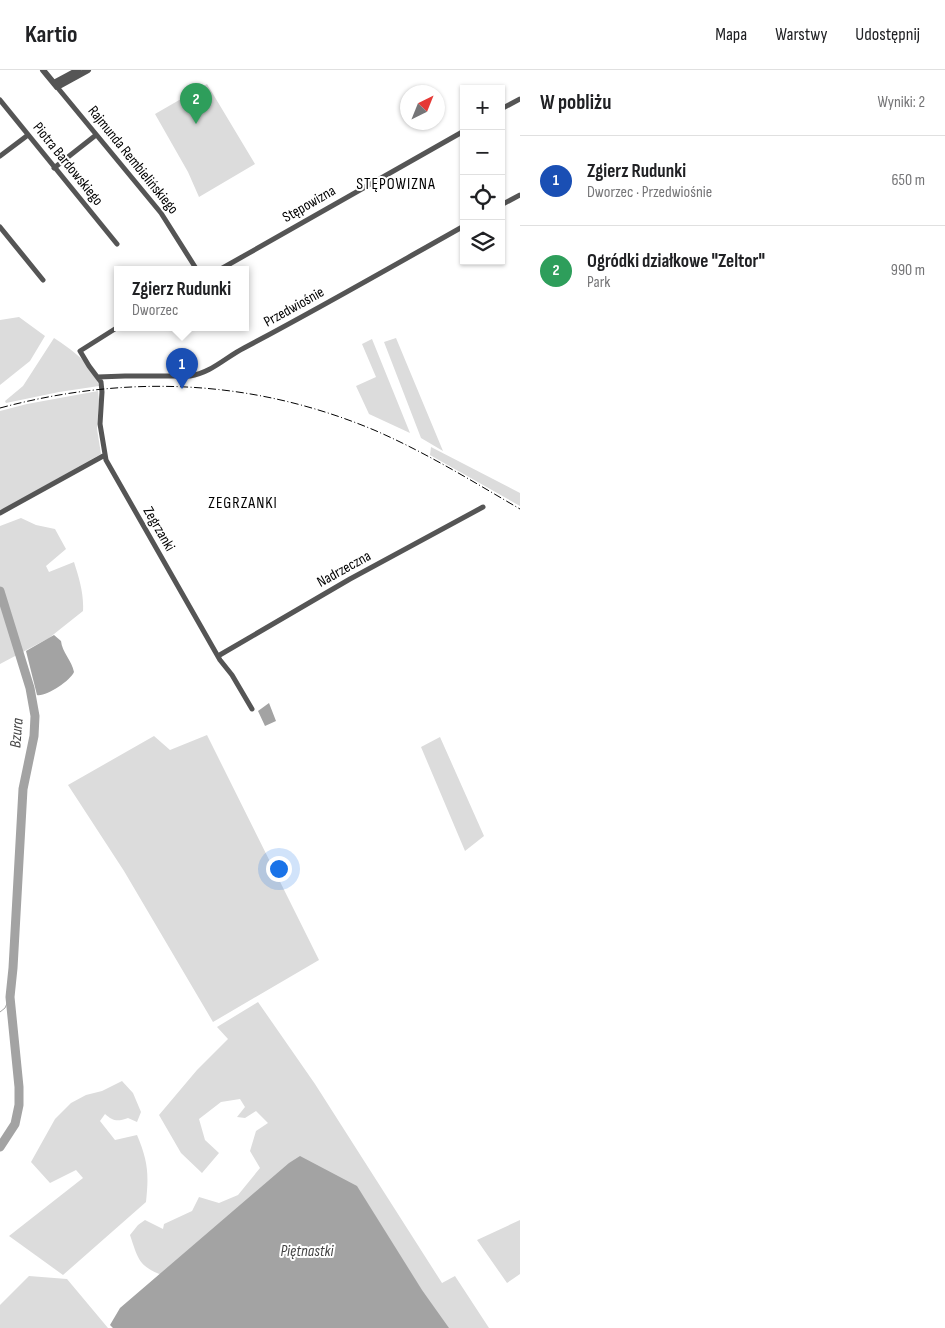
<!DOCTYPE html>
<html lang="pl">
<meta charset="utf-8">
<style>
body{margin:0;font-family:"Sofia Sans Condensed",sans-serif;background:#f6f6f6;color:#202124}
.controls{position:absolute;right:15px;top:15px;display:grid;overflow:hidden;border-radius:0px;box-shadow:0 1px 4px #0004}
.controls button{width:45px;height:45px;display:grid;place-items:center;padding:0;border:0;border-bottom:1px solid #e0e0e0;background:#fff;color:#202124;font:25px sans-serif}
.compass{position:absolute;left:400px;top:15px;width:45px;height:45px;border-radius:50%;background:#fff;box-shadow:0 1px 4px #0004;rotate:43deg}
.you{position:absolute;left:278px;top:798px;width:18px;height:18px;margin:-12px;border:4px solid #fff;border-radius:50%;background:#1a73e8;box-shadow:0 0 0 8px #1a73e833}
.badge{display:grid;place-items:center;width:32px;height:32px;border-radius:50%;background:#0f766e;color:#fff;font-size:16px;font-weight:700}
.pin{position:absolute;translate:-50% -41px;filter:drop-shadow(0 1px 2px #0008)}
.pin::after{content:'';position:absolute;top:26px;width:18px;height:15px;background:inherit;clip-path:polygon(0 0,100% 0,50% 100%)}
.popup{position:absolute;left:114px;top:196px;width:135px;height:65px;box-sizing:border-box;display:grid;place-content:center;border-radius:0px;background:#fff;filter:drop-shadow(0 1px 4px #0005);font-size:16px;white-space:nowrap;color:#757577}
.popup b{font-size:19px;color:#202124}
.popup::after{content:'';position:absolute;left:50%;top:100%;margin-left:-10px;border:10px solid transparent;border-top-color:#fff}
.list{margin:0;padding:0;list-style:none}
h2{display:flex;justify-content:space-between;align-items:center;height:65px;margin:0;padding:0 20px;font-size:21px}
h2 small{font-size:16px;font-weight:400;color:#757577}
.list li{display:grid;grid-template-columns:32px 1fr auto;gap:15px;align-items:center;box-sizing:border-box;height:90px;padding:0 20px;border-top:1px solid #e0e0e0}
.list b{display:block;font-size:19px;white-space:nowrap}
.list p{margin:0;font-size:16px;white-space:nowrap;color:#757577}
.list em{font-size:16px;font-style:normal;color:#757577}
.icon{flex:none;width:28px;height:28px;fill:none;stroke:currentColor;stroke-width:2;stroke-linecap:round;stroke-linejoin:round}
.map{position:relative;flex:none;width:520px;height:1258px;overflow:hidden}
header{display:flex;align-items:center;gap:30px;box-sizing:border-box;height:70px;padding:0 25px;background:#fff;border-bottom:1px solid #e0e0e0}
header strong{font-size:24px}
nav{display:flex;gap:28px;margin-inline-start:auto;font-size:18px}
main{display:flex}
aside{flex:1;background:#fff}
.map>svg:first-child{display:block}
</style>
<header>
<strong>Kartio</strong>
<nav><a>Mapa</a><a>Warstwy</a><a>Udostępnij</a></nav>
</header>
<main>
<div class="map">
<svg width="520" height="1258" viewBox="0 0 520 1258">
<rect width="100%" height="100%" fill="#fff"/>
<path fill="#dcdcdc" d="M207,14l48,80 -56,33 -11,-25 -33,-58z
M19,247l26,19 -15,25 -30,24v-65z
M54,268c18,12 39,26 45,48l-40,6 -53,11 -1,-2 18,-15z
M396,268l47,113 -22,-13 -37,-96z
M372,269l38,94 -41,-19 -13,-28 20,-9 -14,-33z
M98,321l1,9 -2,29 4,25 -101,57v-100l27,-7z
M431,377l89,46v13l-90,-51z
M21,448l15,7 19,4 11,20 -20,17 3,6 25,-10c5,16 10,31 9,49l-34,27 -49,26v-138z
M207,665l112,225 -106,62 -89,-151 -56,-86 86,-49 16,14z
M440,667l44,99 -19,15 -44,-104z
M258,932l57,82 127,199 13,-7 34,52h-55l-268,-51c-27,-11 -27,-15 -36,-42l8,-10 7,-5 18,9 1,-5 28,-13 7,-14 20,6 19,-8 22,-27 -10,-17 6,-20 12,-8 -12,-12 -11,7 -8,-1 8,-10 -5,-8 -19,3 -22,17 6,21 14,13 -17,20 -21,-20 -22,-38 38,-45 31,-31 -11,-12z
M122,1011l11,12 8,19 -4,10 -9,-4c-11,4 -15,3 -23,-4l-5,7 15,19 22,-5c11,26 12,39 9,67l-83,73 -54,-39 74,-58 -7,-8 -26,13 -19,-21 24,-43 16,-16 15,-8 16,-4z
M520,1150v54l-13,9 -30,-43z
M29,1206l38,3 41,49h-108v-23z"/>
<path fill="#a3a3a3" d="M54,565l7,6c1,11 11,20 13,31 -4,9 -28,25 -37,23l-11,-44z
M269,633l7,18 -11,5 -7,-15z
M300,1086l57,30 65,104 27,38h-336l-3,-3 10,-17 169,-145z"/>
<g fill="none" stroke-linecap="round" stroke-linejoin="round">
<path stroke="#a3a3a3" stroke-width="1" d="M0,942l5,-4 5,-11"/>
<path stroke="#a3a3a3" stroke-width="9" d="M0,521l30,97 5,28 -1,20 -11,53 -10,179 -3,29 9,90v18l-4,19 -15,23"/>
<path stroke="#555" stroke-width="5" d="M57,17l104,126 36,57
M0,30l117,144
M501,39l19,-10
M0,86l28,-21
M54,98l42,-33
M501,135l19,-10
M0,157l43,53
M219,200l245,-139
M118,257l-38,24 9,15 12,16 1,10 -2,32 6,36 114,200 12,15 20,34
M98,307l27,-1h65c21,-3 36,-19 54,-28 74,-39 147,-81 220,-122
M0,443l105,-58
M218,586l132,-77 133,-72"/>
<path stroke="#555" stroke-width="6" d="M43,0l14,17 31,-17
M54,13l24,-13"/>
<path stroke="#000" stroke-width="1" stroke-dasharray="8 2.5 1 2.5" stroke-linecap="butt" d="M0,338c127,-34 252,-29 374,22 51,22 98,51 146,79"/>
</g>
<g text-anchor="middle" dominant-baseline="central" stroke-width="4" stroke-linejoin="round" paint-order="stroke">
<g font-size="15" fill="#000" stroke="#fff">
<text transform="translate(133 90) rotate(51)">Rajmunda Rembielińskiego</text>
<text transform="translate(68 94) rotate(51)">Piotra Bardowskiego</text>
<text transform="translate(309 134) rotate(-30)">Stępowizna</text>
<text transform="translate(294 237) rotate(-29)">Przedwiośnie</text>
<text transform="translate(159 459) rotate(60)">Zegrzanki</text>
<text transform="translate(344 499) rotate(-29)">Nadrzeczna</text>
</g>
<g font-size="16" letter-spacing="1" fill="#000" stroke="#fff">
<text x="396" y="114">STĘPOWIZNA</text>
<text x="243" y="433">ZEGRZANKI</text>
</g>
<g font-size="16" font-style="italic" fill="#444" stroke="#fff">
<text transform="translate(17 663) rotate(-85)">Bzura</text>
<text x="307" y="1181">Piętnastki</text>
</g>
</g>
</svg>
<div class="controls">
<button>+</button>
<button>−</button>
<button><svg class="icon" aria-label="locate" viewBox="0 0 24 24"><circle cx="12" cy="12" r="6"/><path d="M12 2v4M12 18v4M2 12h4M18 12h4"/></svg></button>
<button><svg class="icon" aria-label="layers" viewBox="0 0 24 24"><path d="M12 4l9 5-9 5-9-5zM3 14l9 5 9-5"/></svg></button>
</div>
<svg class="compass" viewBox="-18 -18 36 36"><path d="M0-13l5 13h-10z" fill="#e53935"/><path d="M0 13l5-13h-10z" fill="#757577"/></svg>
<div class="you"></div>
<div class="pin badge" style="left:182px;top:319px;background:#1a4fb4">1</div>
<div class="popup"><b>Zgierz Rudunki</b>Dworzec</div>
<div class="pin badge" style="left:196px;top:54px;background:#2e9e5b">2</div>
</div>
<aside>
<h2>W pobliżu<small>Wyniki: 2</small></h2>
<ul class="list">
<li><span class="badge" style="background:#1a4fb4">1</span><div><b>Zgierz Rudunki</b><p>Dworzec · Przedwiośnie</p></div><em>650 m</em></li>
<li><span class="badge" style="background:#2e9e5b">2</span><div><b>Ogródki działkowe &quot;Zeltor&quot;</b><p>Park</p></div><em>990 m</em></li>
</ul>
</aside>
</main>
